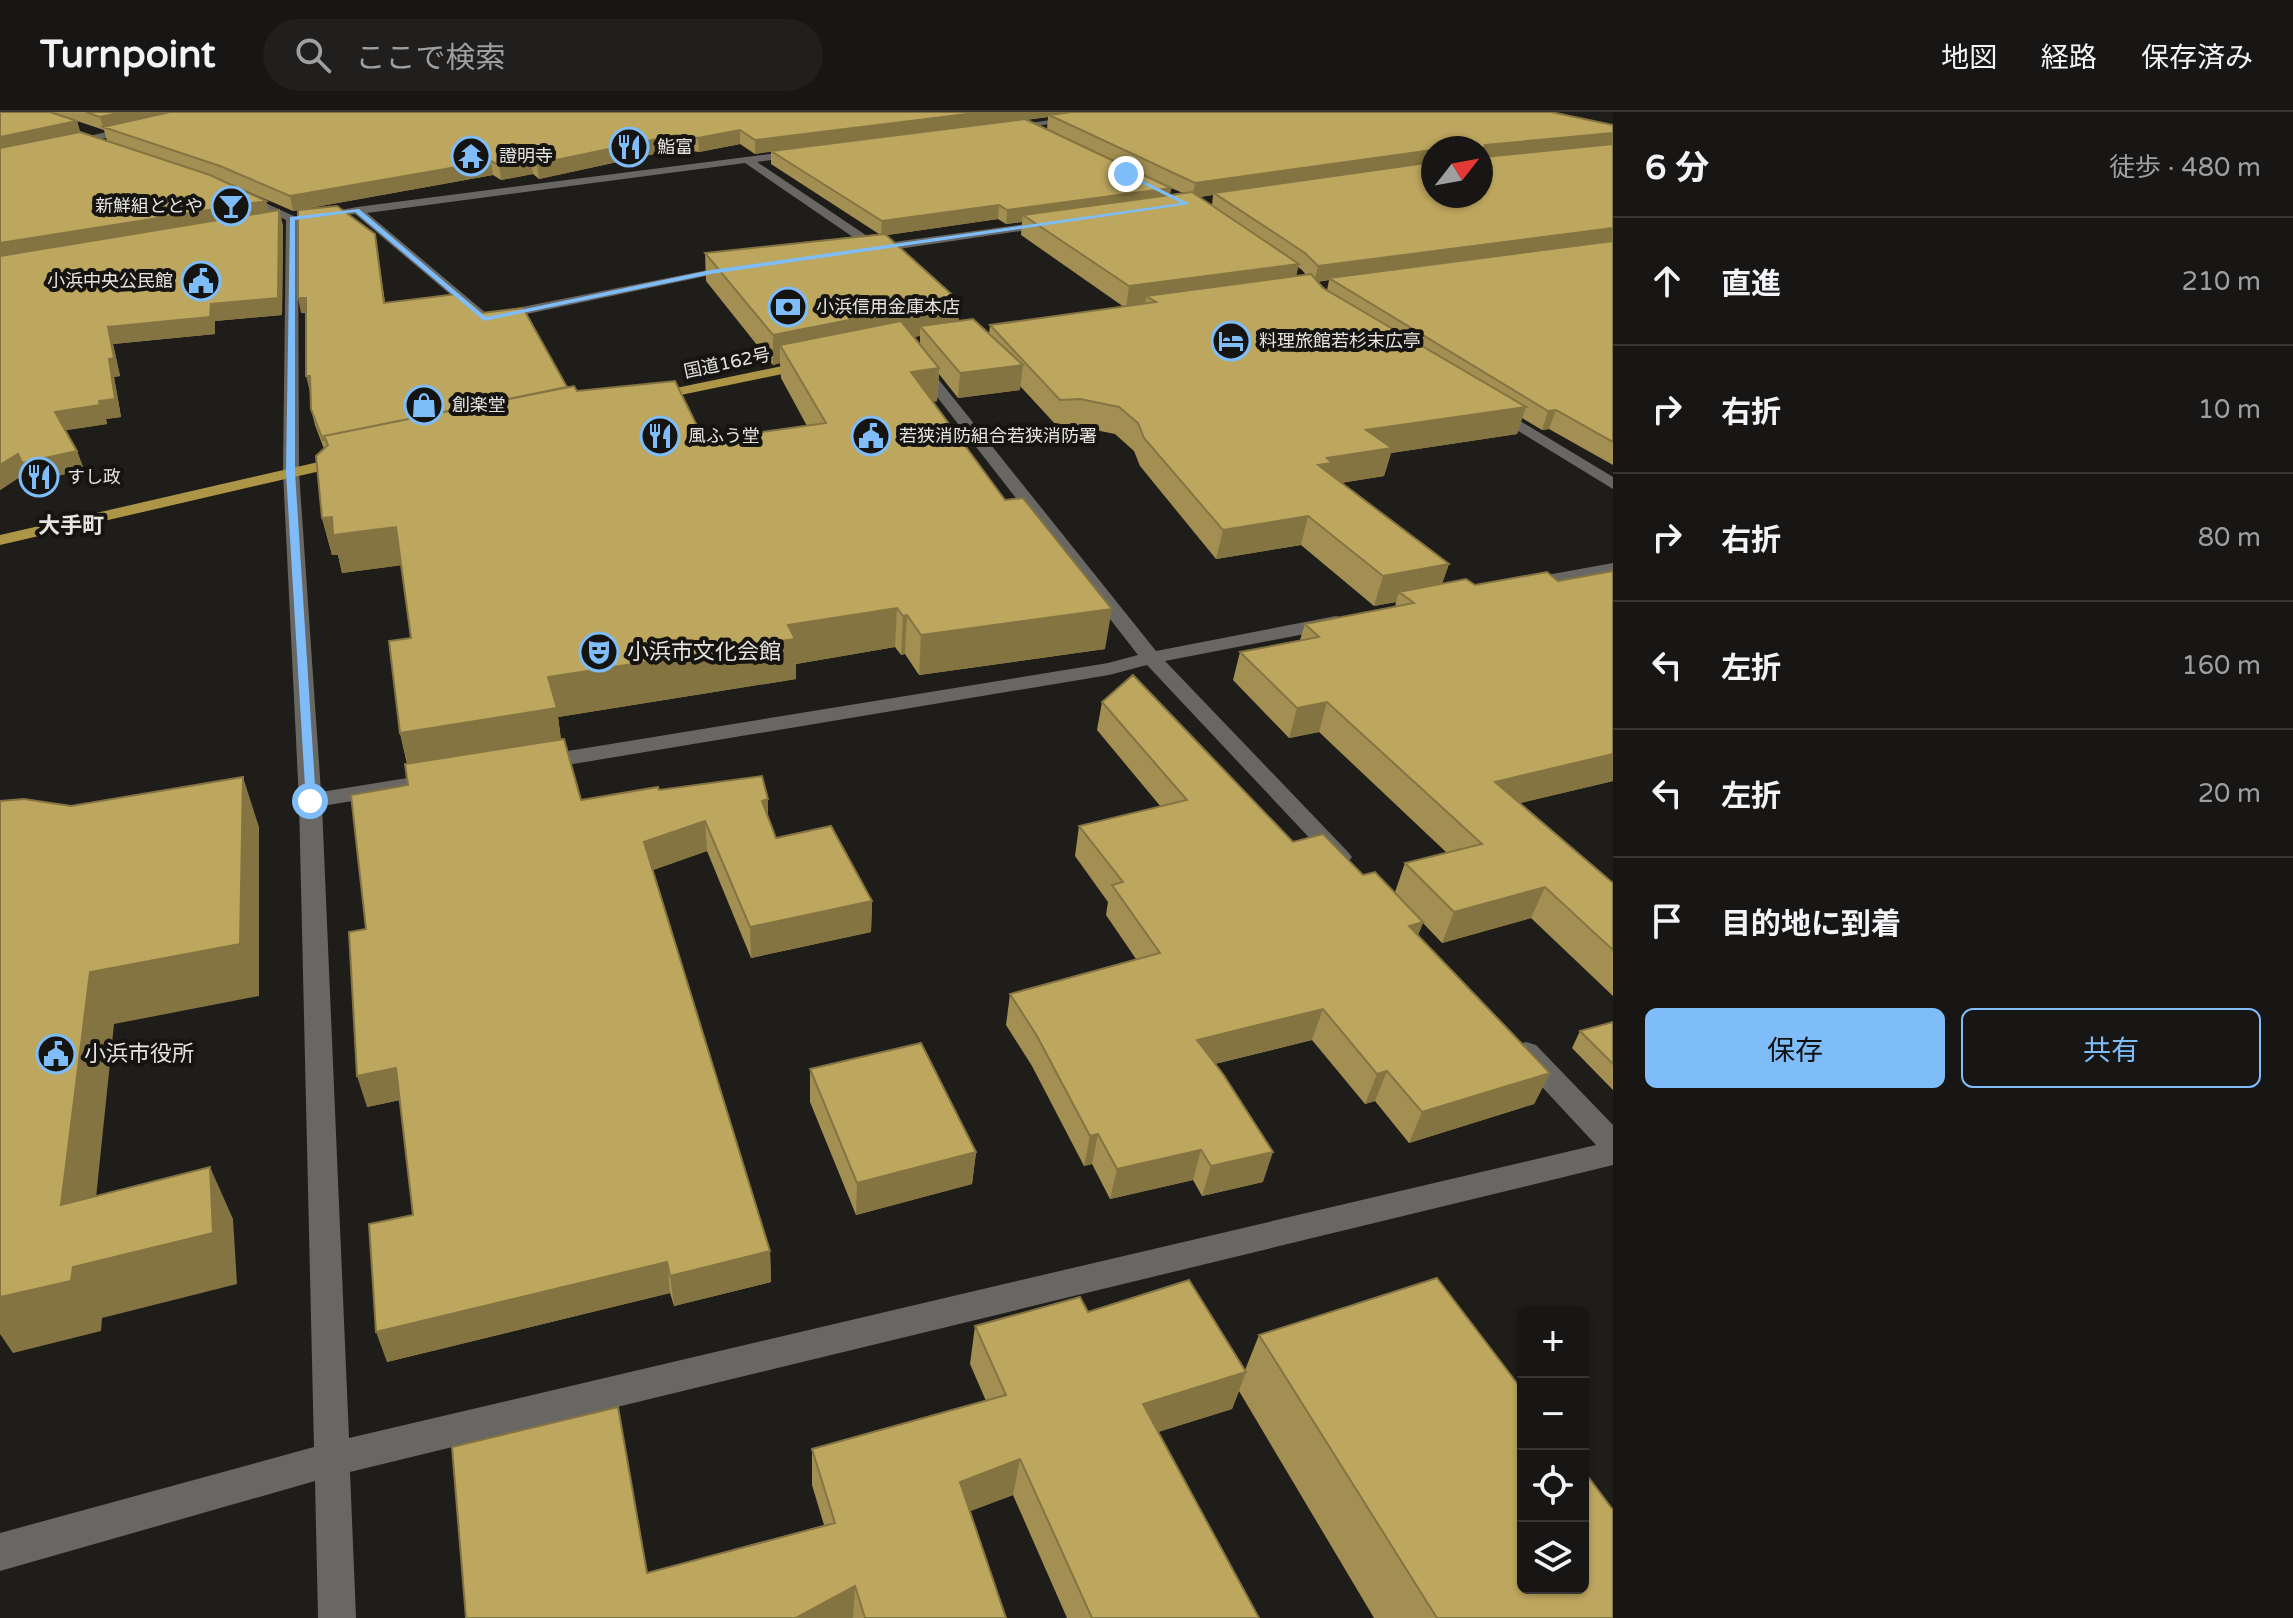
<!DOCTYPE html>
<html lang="ja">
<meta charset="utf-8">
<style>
body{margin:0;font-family:"Varela Round","Noto Sans JP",sans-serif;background:#201f1d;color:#f1f3f6}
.controls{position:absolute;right:24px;bottom:24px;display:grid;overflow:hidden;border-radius:12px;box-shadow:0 2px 6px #0004}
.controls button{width:72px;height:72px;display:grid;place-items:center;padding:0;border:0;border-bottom:2px solid #363534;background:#171614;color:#f1f3f6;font:40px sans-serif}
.compass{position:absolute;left:1421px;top:24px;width:72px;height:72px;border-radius:50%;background:#171614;box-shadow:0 2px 6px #0004;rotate:59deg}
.stop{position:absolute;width:24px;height:24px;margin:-18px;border:6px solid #7ebdf9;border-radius:50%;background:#fff}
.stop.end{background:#7ebdf9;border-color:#fff;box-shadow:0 2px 8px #0008}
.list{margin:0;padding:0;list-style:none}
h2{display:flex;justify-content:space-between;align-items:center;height:104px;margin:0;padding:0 32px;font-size:34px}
h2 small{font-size:26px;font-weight:400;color:#9e9fa0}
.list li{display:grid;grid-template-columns:52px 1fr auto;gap:24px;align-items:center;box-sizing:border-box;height:128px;padding:0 32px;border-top:2px solid #363534}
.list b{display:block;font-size:30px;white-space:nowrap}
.list em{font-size:26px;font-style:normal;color:#9e9fa0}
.actions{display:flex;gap:16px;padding:24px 32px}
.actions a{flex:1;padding:18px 0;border:2px solid #7ebdf9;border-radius:12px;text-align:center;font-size:28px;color:#7ebdf9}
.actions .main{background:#7ebdf9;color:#111}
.icon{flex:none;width:44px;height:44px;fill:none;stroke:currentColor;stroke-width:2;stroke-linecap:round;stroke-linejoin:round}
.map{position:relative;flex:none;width:1613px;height:1506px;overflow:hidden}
header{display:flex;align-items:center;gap:48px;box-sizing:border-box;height:112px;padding:0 40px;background:#171614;border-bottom:2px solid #363534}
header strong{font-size:38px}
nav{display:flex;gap:44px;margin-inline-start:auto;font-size:28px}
.search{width:560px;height:72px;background:#201f1d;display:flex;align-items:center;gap:20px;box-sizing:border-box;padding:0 28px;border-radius:44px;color:#9e9fa0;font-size:30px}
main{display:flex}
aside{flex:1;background:#171614}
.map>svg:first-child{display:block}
</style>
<header>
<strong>Turnpoint</strong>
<div class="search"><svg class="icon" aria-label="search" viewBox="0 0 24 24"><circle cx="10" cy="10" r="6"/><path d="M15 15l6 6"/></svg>ここで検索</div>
<nav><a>地図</a><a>経路</a><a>保存済み</a></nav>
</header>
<main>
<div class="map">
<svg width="1613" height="1506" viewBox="0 0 1613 1506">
<rect width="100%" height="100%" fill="#1f1d1a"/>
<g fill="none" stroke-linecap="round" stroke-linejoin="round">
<path fill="#696763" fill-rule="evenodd" d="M1111,0h30l-136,18 -5,-3z
M135,14l3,5 -138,30v-6z
M801,38l4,1v4l-48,7 122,82 175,-24 6,3 -6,3 -189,28 -6,-4 7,-4 -121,-83 -378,50 120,101 251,-50 6,4 -260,55 -129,-109 -41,5 -6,-3 49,-9z
M236,81h8l54,25 1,254 22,320 117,-19 8,2 3,5 -3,5 -8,2 -116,19 27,632 1247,-293 -80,-86 -4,-7 4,-7 10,-3 10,3 77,80v40l-1263,307 6,146h-38l-3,-137 -315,90v-38l314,-86 -15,-646 -16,-329 3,-252 -50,-23z
M918,247l5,1 233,291 180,-35 7,2 3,4 -3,4 -7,2 -171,33 183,191 4,5 -4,5h-16l-185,-197 -38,10 -572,95 -8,-2 -3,-5 3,-5 8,-2 571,-93 30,-8 -225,-289v-6z
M1492,292l121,73v12l-126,-77v-6z
M1613,451v10l-88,18 -9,-6 9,-6z"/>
<path fill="#ac9547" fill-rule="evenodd" d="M811,248l5,1v6l-169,35 -7,-4 7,-4z
M349,343l6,2v6l-355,82v-10z"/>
</g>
<path fill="#a38f51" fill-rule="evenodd" d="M0,0h1550l63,13v340l-64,-36 -7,1 -20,-12 -5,16 -126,19 -7,23 -43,7 108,81 -7,19 33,2 83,-4 55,-10v210l-93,22 93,80v113l-82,-78 -89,25 -19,-20 -5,12 132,138 -16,31 -125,39 -34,-42 -10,3 -53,-64 -97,24 48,118 -61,14 -9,-16 -83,19 -18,-35 -8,2 -52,-100 -26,-41 4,-31 126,-35 -30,-44 2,-13 -33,-46 4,-30 82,-19 -64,-77 5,-28 191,140 70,33 32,17 10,-29 42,-10 -128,-121 -30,6 -56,-58 7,-28 60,-12 5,-16 90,-17 1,-5 -22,4 -73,-61 -85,14 -76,-93 -6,-15 -19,-17 -39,-8h-19l-37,-40v4l-62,8 -19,-24 -2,27 -4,1 172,247 -186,26 -14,-21 -4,1 -6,-8 -99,17v15l-238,38 3,22 20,61 78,-10 109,9v18l8,21 96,63 -1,31 -120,26 -44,-107 -54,19 117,381 1,31 -97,24 -4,-13 -283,69 26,-147 -13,-115 -33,7 -1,-178 42,-144 -1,-21 -7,-31 11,-95 -10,-73 -59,8 -4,-18h-6l-10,-37 2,-69 -9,-24 -4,-16 -5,-96h-5l76,-66 8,56 182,84 137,53 103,-14 -26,-48 -1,-15 -7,2 -67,-84 -1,-28 174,-19 -108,-70v-13l-16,3 -15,-10 -41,8 -22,-3 -138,30 -6,-5 -32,6 -8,-5 -200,36 -81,-35 54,25 3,11 10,-2 4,16 -1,89 -67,6v13l-102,10 7,32 -6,1 7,40 -15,2 1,5 -42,6 12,21 7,19 -55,12 -3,-9 -26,17zM1048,5l-1,12 116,55 -137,-64zM77,9l27,9 3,11 79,26 -106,-34zM1433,36h48l-48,48zM1171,76l12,5 -13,2zM1213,83l-1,10 -12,-8zM998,107l8,5 16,-2 -1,13 103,72 -134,18 -1,9 -30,-13 -72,-86zM1298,155l4,3 4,5 -10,1zM1329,168l-2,10 -9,-8zM920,224v8l-6,-7z
M1613,910v68l-41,-42 8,-17z
M810,957l166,83 -4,32 -116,31 -46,-113z
M1088,1200l157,58 14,-35 354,283h-239l-135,-227 -7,18 -74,23 101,186h-192l-54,-123 -43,16 36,107h-540l181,-45 177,-48 -12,-40v-36l174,-48 -16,-37 5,-38z"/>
<path fill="#847442" d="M122,0h64l-83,15 -3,-10z
M983,0h106l-40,3 -1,2 -293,37v-14z
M77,9l4,13 -81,18v-15z
M740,18v14l-41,8 -1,-14z
M1613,21v13l-132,13 4,-14z
M676,23l1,14 -138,30 -2,-15z
M1433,38v14l-219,29 -1,2 -21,3 3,-15z
M531,48l2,14 -32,6 -2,-15z
M491,49l2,14 -200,36 -3,-15z
M1171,76l-2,13 -146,14 -1,7 -16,2 1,-14z
M266,89l4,15 -270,44v-17z
M999,93l-1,14 -117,17 1,-15z
M279,98l4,16 -1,89 -67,6v13l-102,10 7,32 -6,1 7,40 -15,2 1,5 -45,7 -7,-19 54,-53 -1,-32 103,-23z
M1613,116v15l-284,35v2l-15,2 4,-16z
M1299,152l-5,21 -138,17 -10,-6 -1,9 -19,3 3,-22z
M298,186h8l3,14 -8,1z
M960,190l-2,29 -38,-5v10l-16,2 -124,7v18l-7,2v-30l132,-26z
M1023,253l-3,25 -62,8 2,-25z
M939,256l-2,33 -28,4 2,-33z
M306,264h4v16z
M1526,295l-9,27 -126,19 -7,23 -57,9 -9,-20 48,-35z
M1556,298l-7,19 -7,1 6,-19z
M77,339l7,19 -55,12 -7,-19z
M18,342l8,19 -26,17v-25z
M1308,404l-7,29 -85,14 7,-29z
M332,405l64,10 8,38 -62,8 -4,-18h-6l-10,-37z
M1449,452l-10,29 -40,-1 -3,10 -22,4 9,-30z
M897,496l-2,39 -99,17v15l-238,38 4,32 -152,25 -10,-41 148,-56 240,-52z
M1112,497l-7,40 -186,26 2,-40z
M907,503l-2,39 -4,1 2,-39z
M1327,590l-8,30 -30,6 8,-30z
M1613,642v27l-130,31 12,-30z
M243,665l16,50v169l-145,28 -24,232 -29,-51 29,-233z
M768,687v30l-6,-28z
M705,709l2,30 -60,21 -3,-30z
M1545,775l-14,31 -89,25 12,-31z
M872,789l-1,31 -120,26 -1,-31z
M1423,810l-12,30 -2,-26z
M1323,897l-11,31 -123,30 8,-30z
M396,956l9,31 -38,8 -10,-31z
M1387,959l-12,30 -10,3 12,-30z
M1550,961l-16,31 -125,39 13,-31z
M1098,1022l-6,30 -8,2 6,-30z
M1201,1038l-8,30 -83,19 7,-30z
M976,1040l-4,32 -116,31 1,-32z
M1273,1040l-10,30 -61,14 9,-30z
M210,1055l23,52 4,65 -135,34 -1,13 -88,22 -13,-19v-37l73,-30z
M770,1139l1,31 -97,24 -4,-30z
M667,1150l3,31 -283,69 -11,-30z
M1246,1260l-14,37 -100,31 11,-36z
M1020,1347l-7,36 -58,22 5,-35z
M855,1474l-2,32h-57z"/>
<path fill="#bda65e" stroke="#847442" stroke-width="2" d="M0,0h50l27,9 -77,16z
M86,0h36l-22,5z
M170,0h813l-228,28 -15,-10 -42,8 -22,-3 -139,29 -6,-4 -32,5 -8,-4 -201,35 -70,-30 -117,-39z
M1072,0h479l62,13v8l-128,12 -3,9 3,3 128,-13v84l-295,38 -13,-13 -91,-60 219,-31v34h48v-48h-48v2l-238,33 -146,-68z
M1025,7l146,69 -164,22 -8,-5 -117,16 -111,-70z
M80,20l130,43 56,26 -266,42v-95z
M1192,80l107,72 -170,22 -106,-71z
M337,94l38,28 9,69 73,-9 25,19 41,-5 44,79 -243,49 2,4h-3l-12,-31 -1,-33h-4v-78h-8v-88z
M279,98l-1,88 -67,6 -1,13 -102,10 6,31 -5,1 6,40 -16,2 1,4 -45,7 22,39 -55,12 -4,-9 -18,11v-209z
M885,122l75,68 -55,7 -132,26 -68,-82z
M1613,129v201l-57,-32 -8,1 -219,-133z
M1311,162l12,14 203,119 -160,23 26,18 -65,10 5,5 -14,2 131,99 -66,12 -75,-60 -85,14 -79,-92 -6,-15 -19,-16 -39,-8 -20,1 -70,-75 166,-23 -10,-6z
M973,207l50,46 -63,8 -40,-47z
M901,209l38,47 -28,4 94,128 18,-2 89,111 -191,26 -14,-20 -4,1 -6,-8 -109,17 7,14 -247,38 9,31 -157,25 -11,-92 22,-3 -15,-111 -63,8 -1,-18 -10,1 -6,-62 12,-11 -4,-9 250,-50 3,5 98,-10 29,59 122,-17 -46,-78z
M1613,459v183l-118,28 118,101v67l-68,-63 -91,25 -49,-49 77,-19 -155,-142 -30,6 -57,-56 79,-15 -14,-13 109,-21 -15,-11 67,-13 9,6 72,-13 11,9z
M1133,563l160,167 30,-8 40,41 12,-3 48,50 -14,4 141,147 -128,39 -35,-41 -10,3 -54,-65 -126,31 26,34 50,78 -62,14 -10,-16 -84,19 -19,-35 -8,2 -53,-100 -27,-42 150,-41 -48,-68 11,-3 -44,-56 108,-26 -85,-98z
M564,627l17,61 77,-13 1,3 103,-14 6,23 -6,2 14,37 55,-12 41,75 -122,26 -45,-106 -61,21 126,409 -100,25 -3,-14 -291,70 -7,-108 44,-9 -17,-147 -39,8 -8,-144 17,-3 -15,-134 57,-10 -3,-21z
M243,665l-3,167 -150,28 -29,233 149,-38 3,66 -140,34 -2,14 -71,16v-496l24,-2 47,7z
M1613,910v42l-33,-33z
M921,931l55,109 -119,31 -47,-114z
M1437,1166l86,113v197h60v-118l30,40v108h-176l-178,-283z
M1189,1168l57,92 -103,32 116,214h-167l-72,-159 -60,23 46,136h-141l-10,-32 -59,32h-330l-14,-171 166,-40 29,166 188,-50 -23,-74 194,-54 -31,-69 105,-29 8,15z"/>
<path fill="#7ebdf9" d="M1128,61l62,31 -479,70 -227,47 -129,-109 -60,8v252l21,329 -10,2 -20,-331 4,-255 69,-8 127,108 225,-47 470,-67 -58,-29z"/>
<defs>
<symbol id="restaurant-ring" viewBox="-11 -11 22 22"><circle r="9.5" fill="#151411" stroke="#7ebdf9" stroke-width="1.5"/><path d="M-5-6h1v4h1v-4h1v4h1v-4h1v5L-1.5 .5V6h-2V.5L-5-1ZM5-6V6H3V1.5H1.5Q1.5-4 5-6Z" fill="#7ebdf9"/></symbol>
<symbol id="temple-ring" viewBox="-11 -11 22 22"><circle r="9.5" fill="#151411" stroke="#7ebdf9" stroke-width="1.5"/><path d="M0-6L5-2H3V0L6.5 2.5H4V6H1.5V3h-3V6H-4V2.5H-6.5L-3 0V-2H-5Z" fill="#7ebdf9"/></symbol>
<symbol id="bar-ring" viewBox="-11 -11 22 22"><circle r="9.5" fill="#151411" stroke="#7ebdf9" stroke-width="1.5"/><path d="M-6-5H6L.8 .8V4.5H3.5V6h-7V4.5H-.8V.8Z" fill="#7ebdf9"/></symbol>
<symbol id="civic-ring" viewBox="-11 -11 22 22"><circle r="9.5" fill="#151411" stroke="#7ebdf9" stroke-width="1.5"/><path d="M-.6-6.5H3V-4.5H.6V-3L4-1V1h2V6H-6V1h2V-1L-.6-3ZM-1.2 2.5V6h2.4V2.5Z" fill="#7ebdf9"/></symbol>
<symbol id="bank-ring" viewBox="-11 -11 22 22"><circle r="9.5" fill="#151411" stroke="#7ebdf9" stroke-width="1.5"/><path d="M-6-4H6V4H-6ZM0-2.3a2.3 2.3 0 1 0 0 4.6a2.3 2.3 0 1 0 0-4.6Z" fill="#7ebdf9"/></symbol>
<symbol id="hotel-ring" viewBox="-11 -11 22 22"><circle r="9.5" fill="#151411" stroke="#7ebdf9" stroke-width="1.5"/><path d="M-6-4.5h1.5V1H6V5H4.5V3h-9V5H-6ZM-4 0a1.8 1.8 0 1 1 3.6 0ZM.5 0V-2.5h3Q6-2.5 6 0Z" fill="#7ebdf9"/></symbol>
<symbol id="shop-ring" viewBox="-11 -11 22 22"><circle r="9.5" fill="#151411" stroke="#7ebdf9" stroke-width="1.5"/><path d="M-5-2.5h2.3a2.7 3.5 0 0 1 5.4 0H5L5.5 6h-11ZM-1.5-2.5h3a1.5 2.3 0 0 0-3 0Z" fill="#7ebdf9"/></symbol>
<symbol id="theatre-ring" viewBox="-11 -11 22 22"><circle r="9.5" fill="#151411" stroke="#7ebdf9" stroke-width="1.5"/><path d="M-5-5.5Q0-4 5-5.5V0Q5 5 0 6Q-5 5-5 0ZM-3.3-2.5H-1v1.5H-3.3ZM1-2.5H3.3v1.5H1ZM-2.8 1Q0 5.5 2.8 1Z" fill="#7ebdf9"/></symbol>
</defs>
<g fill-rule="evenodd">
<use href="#restaurant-ring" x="607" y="13" width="44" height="44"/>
<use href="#temple-ring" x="449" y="22" width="44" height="44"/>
<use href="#bar-ring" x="209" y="72" width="44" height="44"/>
<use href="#civic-ring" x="179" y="147" width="44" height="44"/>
<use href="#bank-ring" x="766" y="173" width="44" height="44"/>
<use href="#hotel-ring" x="1209" y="207" width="44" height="44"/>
<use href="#shop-ring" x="402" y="271" width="44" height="44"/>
<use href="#restaurant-ring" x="638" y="302" width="44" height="44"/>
<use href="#civic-ring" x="849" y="302" width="44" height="44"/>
<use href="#restaurant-ring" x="17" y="343" width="44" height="44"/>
<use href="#theatre-ring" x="577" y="518" width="44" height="44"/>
<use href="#civic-ring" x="34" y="920" width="44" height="44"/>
</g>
<g text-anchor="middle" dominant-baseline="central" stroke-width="8" stroke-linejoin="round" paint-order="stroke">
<g font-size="18" fill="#e6e5e2" stroke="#151411" text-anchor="start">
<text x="657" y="35">鮨富</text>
<text x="499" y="44">證明寺</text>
<text x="203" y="94" text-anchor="end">新鮮組ととや</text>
<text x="173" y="169" text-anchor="end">小浜中央公民館</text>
<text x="816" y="195">小浜信用金庫本店</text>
<text x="1259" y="229">料理旅館若杉末広亭</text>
<text x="452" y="293">創楽堂</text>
<text x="688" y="324">風ふう堂</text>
<text x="899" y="324">若狭消防組合若狭消防署</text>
<text x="67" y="365">すし政</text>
</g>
<g font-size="18" fill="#e6e5e2" stroke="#151411">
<text transform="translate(727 251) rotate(-12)">国道162号</text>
</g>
<g font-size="22" font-weight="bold" fill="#e6e5e2" stroke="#151411">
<text x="71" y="414">大手町</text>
</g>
<g font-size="22" fill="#e6e5e2" stroke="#151411" text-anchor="start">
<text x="627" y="540">小浜市文化会館</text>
<text x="84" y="942">小浜市役所</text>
</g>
</g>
</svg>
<div class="controls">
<button>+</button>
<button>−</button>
<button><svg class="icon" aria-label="locate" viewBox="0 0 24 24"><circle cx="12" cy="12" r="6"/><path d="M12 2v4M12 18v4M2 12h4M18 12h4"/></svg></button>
<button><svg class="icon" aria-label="layers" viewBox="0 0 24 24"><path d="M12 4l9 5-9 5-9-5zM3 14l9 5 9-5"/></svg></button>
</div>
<svg class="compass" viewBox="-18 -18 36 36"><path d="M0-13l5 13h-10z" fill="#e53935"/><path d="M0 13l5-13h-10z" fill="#9e9fa0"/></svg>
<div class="stop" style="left:310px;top:689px"></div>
<div class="stop end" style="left:1126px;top:62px"></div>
</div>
<aside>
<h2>6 分<small>徒歩 · 480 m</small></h2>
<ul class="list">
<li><svg class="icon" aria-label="ahead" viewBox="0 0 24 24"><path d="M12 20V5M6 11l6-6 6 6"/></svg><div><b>直進</b></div><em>210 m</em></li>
<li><svg class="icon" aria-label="right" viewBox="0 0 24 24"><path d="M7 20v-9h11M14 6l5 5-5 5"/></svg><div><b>右折</b></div><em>10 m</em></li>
<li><svg class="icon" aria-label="right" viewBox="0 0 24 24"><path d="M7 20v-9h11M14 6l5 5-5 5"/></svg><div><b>右折</b></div><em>80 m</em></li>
<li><svg class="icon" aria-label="left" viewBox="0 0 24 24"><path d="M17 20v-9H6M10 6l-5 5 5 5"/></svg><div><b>左折</b></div><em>160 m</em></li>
<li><svg class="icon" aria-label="left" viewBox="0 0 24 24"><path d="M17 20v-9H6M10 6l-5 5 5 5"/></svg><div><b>左折</b></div><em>20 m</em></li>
<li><svg class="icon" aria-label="arrive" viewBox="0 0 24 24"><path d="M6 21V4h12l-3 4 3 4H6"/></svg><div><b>目的地に到着</b></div></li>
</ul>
<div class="actions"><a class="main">保存</a><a>共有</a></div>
</aside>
</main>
